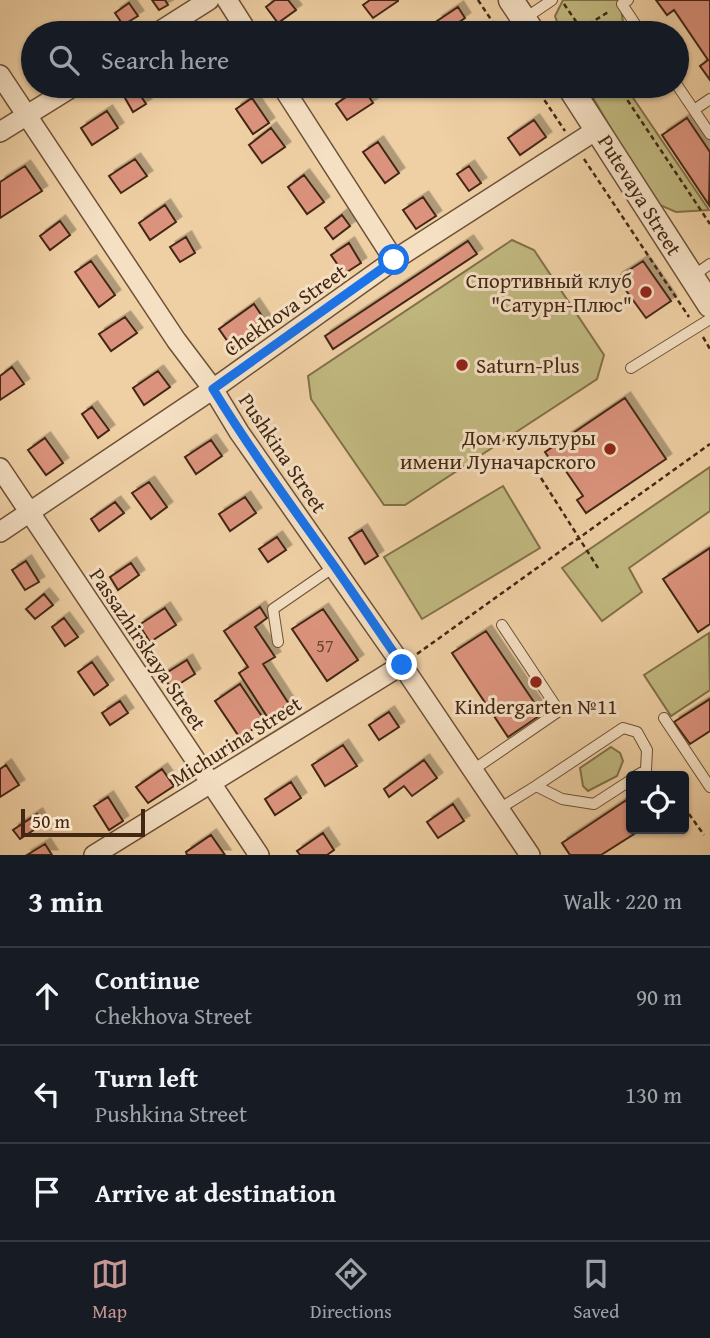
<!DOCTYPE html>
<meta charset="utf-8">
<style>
body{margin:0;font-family:"Gentium Book Plus",serif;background:#242831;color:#f1f3f6}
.controls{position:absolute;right:21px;bottom:21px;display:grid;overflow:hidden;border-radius:7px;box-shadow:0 2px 5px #0004}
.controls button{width:63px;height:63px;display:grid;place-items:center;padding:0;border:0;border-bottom:2px solid #363941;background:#171b24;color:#f1f3f6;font:35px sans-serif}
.scale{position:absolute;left:21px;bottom:18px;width:124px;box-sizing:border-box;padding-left:7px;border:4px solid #422713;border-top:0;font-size:19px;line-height:24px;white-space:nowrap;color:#422713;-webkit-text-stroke:5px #f5e0c4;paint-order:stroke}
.stop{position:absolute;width:21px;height:21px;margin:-16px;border:5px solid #1a73e8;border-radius:50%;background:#fff}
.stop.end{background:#1a73e8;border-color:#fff;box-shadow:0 2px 7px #0008}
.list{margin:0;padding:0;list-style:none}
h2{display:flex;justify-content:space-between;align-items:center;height:91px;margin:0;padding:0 28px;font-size:30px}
h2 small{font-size:23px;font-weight:400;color:#9ea1a6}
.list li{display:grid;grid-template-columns:46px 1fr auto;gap:21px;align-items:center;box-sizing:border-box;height:98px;padding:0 28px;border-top:2px solid #363941}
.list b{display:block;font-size:26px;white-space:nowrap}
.list p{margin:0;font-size:23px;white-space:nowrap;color:#9ea1a6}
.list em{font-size:23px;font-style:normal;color:#9ea1a6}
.icon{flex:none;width:38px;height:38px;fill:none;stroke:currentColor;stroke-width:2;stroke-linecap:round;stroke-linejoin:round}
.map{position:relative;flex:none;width:710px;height:855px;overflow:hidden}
.search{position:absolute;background:#171b24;box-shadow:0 2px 5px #0004;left:21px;right:21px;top:21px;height:77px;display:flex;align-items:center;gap:18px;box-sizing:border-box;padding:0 24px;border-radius:38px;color:#9ea1a6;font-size:26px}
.sheet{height:385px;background:#171b24}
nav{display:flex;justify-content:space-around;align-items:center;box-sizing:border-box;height:98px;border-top:2px solid #363941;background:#171b24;font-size:19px;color:#9ea1a6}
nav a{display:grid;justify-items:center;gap:4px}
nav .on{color:#c59692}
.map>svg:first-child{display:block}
</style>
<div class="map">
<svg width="710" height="855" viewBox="0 0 710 855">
<defs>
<filter id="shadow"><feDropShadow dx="5.5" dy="-5.5" stdDeviation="0" flood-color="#0004"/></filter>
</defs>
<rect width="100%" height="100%" fill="#efd0a4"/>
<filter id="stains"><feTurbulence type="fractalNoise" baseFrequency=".00286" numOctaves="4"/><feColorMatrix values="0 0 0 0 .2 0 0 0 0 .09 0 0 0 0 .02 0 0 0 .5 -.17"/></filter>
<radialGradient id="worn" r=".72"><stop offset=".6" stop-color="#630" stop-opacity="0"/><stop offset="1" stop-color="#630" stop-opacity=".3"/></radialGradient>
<path fill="#c1b980" stroke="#82704a" stroke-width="2" d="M563,0h57l3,22 -33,11h-29l-6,-17z
M586,86h39l84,124 -33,2 -21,-9z
M512,240l22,10 70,105 -7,24 -192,126h-21l-73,-106 -3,-23z
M710,467v44l-81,57 13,24 -40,29 -40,-53z
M503,486l37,62 -118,71 -38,-62z
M709,633l1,57 -39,26 -27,-41z
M611,747l9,6 3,8 -6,15 -29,15 -5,-5 -3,-18z"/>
<path fill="#dc937d" stroke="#422713" stroke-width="2" filter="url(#shadow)" d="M152,0h13l3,5 -9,5z
M275,0h13l8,10 -18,13 -12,-16z
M370,0h28v1l-25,17 -10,-13z
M656,0h54v80l-10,-14 8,-6 -34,-50 -7,5z
M129,3l9,13 -15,9 -8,-12z
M458,7l7,11 -20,14 -8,-11z
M362,86l11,17 -26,17 -11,-16z
M635,86h25l-17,11z
M137,90l9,14 -13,8 -8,-14z
M252,98l17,25 -16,11 -17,-25z
M107,111l11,17 -26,17 -11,-17z
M687,118l23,34 -1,53 -47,-70z
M534,120l12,17 -26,18 -12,-17z
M271,128l14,19 -23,16 -13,-18z
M378,142l21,31 -14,10 -22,-31z
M135,159l12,17 -26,17 -12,-17z
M25,166l17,25 -42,27v-36z
M469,166l12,17 -12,8 -12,-17z
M304,175l20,27 -17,12 -19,-27z
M423,197l13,19 -20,13 -13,-19z
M165,205l11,17 -26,18 -11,-17z
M342,215l8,11 -17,13 -8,-11z
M60,221l10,14 -20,15 -10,-14z
M186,237l9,16 -15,9 -10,-15z
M468,241l9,13 -144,95 -8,-13z
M349,243l12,20 -17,11 -13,-19z
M91,261l24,34 -16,12 -24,-35z
M643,261l28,40 -25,17 -29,-40z
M254,304l16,24 -35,24 -16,-23z
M125,317l12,16 -26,18 -12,-17z
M12,367l12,17 -24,16v-24z
M158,371l12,16 -26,18 -11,-17z
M625,398l41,61 -80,54 -9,-13 6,-4 -24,-35 -6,3 -8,-12z
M92,407l17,23 -11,8 -16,-24z
M45,438l18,25 -17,12 -18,-25z
M211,440l11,16 -26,18 -11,-17z
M149,482l18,25 -16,12 -19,-26z
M245,497l11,16 -26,18 -11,-17z
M115,502l9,11 -25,18 -8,-12z
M362,530l16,26 -13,8 -16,-26z
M277,537l9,13 -18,12 -9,-13z
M710,548v76l-12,8 -35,-53z
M26,561l13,21 -14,8 -13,-20z
M131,563l8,12 -21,15 -8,-13z
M44,594l9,11 -18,14 -9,-10z
M260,607l7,11 -12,9 20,30 -12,7 26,40 -21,14 -29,-45 9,-6 -24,-36z
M165,608l11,17 -26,17 -11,-17z
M323,609l35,51 -31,21 -35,-52z
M64,618l14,19 -13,9 -13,-19z
M486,631l56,83 -34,23 -56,-84z
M187,660l8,14 -24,15 -8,-14z
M92,662l16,23 -14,10 -16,-23z
M240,684l25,37 -25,17 -25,-37z
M710,699v32l-20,13 -16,-22z
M120,701l8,12 -18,12 -8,-12z
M389,712l10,15 -20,13 -10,-15z
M343,745l14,21 -32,20 -13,-21z
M424,760l13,18 -25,18 -8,-10 -15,11 -5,-8z
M6,765l13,20 -19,12v-28z
M162,769l12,17 -26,17 -12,-16z
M291,782l10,16 -26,17 -10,-16z
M108,797l15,24 -14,9 -15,-24z
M631,797v32h11l-41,26h-31l-8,-12z
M453,804l11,17 -26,17 -11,-16z
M37,814l6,10 -23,15 -7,-9z
M323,833l11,17 -7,5h-27l-3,-4z
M211,835l14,20h-38l-1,-3z
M45,844l7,11h-25z"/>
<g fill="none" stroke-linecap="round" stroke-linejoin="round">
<defs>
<path id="service" d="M628,0l-6,4 19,29
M524,19l28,-19
M677,85l33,49
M694,110l16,-11
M693,276l17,-12
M631,368l79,-49
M278,642l-5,-33 61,-42
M664,718l46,69
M473,770l86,-59 -57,-86
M536,786l87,-58 14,4 10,18 -1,20 -10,6
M499,809l37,-23 26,13 32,5 37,-24"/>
<path id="minor" d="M227,0l21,33
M157,33l52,-33
M0,75l176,265 37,49 26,43 163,233 128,190
M282,86l112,174
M0,132l74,-46
M0,468l259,387
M0,532l213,-143 181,-129 204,-131
M94,855l308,-190"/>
<path id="tertiary" d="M511,0l22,33
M569,86l141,219"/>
</defs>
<use href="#service" stroke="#6d5137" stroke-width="12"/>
<use href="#minor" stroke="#6d5137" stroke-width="22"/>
<use href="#tertiary" stroke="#6d5137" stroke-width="27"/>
<path stroke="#422713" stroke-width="2.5" stroke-dasharray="5 3.5" stroke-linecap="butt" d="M478,0l22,33
M564,4l20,29
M574,33l36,-22
M535,86l30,45
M618,86l92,138
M584,159l105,158
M703,337l7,12
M541,478l57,90
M417,654l293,-210
M684,807l20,28"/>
<use href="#service" stroke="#f5e0c4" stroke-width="10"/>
<use href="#minor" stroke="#f5e0c4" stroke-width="19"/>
<use href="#tertiary" stroke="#f5e0c4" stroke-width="24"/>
</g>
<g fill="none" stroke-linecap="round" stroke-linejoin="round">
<path stroke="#1a73e8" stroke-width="9" d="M394,260l-181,129c38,62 80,119 122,178 22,32 45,65 67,98"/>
</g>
<g fill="#8f2418" stroke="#f5e0c4" stroke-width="2.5">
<circle cx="646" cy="292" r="7"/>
<circle cx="462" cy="365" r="7"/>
<circle cx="610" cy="449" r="7"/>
<circle cx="536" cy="682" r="7"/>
</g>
<g text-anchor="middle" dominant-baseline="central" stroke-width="6" stroke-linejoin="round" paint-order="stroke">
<g font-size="18" fill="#68422e">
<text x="325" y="645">57</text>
</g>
<g font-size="21" fill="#422713" stroke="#f5e0c4">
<text transform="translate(640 195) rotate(58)">Putevaya Street</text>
<text transform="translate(285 310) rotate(-35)">Chekhova Street</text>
<text transform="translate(283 453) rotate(56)">Pushkina Street</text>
<text transform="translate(148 649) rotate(56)">Passazhirskaya Street</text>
<text transform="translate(236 741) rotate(-32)">Michurina Street</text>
</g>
<g font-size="21" fill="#422713" stroke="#f5e0c4" text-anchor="end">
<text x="632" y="280">Спортивный клуб<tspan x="632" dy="24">"Сатурн-Плюс"</tspan></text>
<text x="476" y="365" text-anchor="start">Saturn-Plus</text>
<text x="596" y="437">Дом культуры<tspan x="596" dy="24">имени Луначарского</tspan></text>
<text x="536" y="706" text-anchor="middle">Kindergarten №11</text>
</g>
</g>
<rect width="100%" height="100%" filter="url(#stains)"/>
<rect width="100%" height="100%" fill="url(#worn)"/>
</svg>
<div class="controls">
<button><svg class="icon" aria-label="locate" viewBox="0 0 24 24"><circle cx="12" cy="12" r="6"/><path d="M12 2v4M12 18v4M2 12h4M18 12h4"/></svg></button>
</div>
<div class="scale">50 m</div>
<div class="stop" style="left:394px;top:260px"></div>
<div class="stop end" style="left:402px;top:665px"></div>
<div class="search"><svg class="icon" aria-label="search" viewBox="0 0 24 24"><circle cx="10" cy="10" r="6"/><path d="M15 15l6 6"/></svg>Search here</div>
</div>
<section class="sheet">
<h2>3 min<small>Walk · 220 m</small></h2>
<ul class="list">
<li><svg class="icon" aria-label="ahead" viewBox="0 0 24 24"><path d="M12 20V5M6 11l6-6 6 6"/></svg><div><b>Continue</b><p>Chekhova Street</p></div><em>90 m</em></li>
<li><svg class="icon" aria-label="left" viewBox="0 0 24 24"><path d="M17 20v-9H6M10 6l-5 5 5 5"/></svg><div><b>Turn left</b><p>Pushkina Street</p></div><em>130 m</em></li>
<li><svg class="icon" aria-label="arrive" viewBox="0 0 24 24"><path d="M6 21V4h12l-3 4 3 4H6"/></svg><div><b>Arrive at destination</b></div></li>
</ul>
</section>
<nav>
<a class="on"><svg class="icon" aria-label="map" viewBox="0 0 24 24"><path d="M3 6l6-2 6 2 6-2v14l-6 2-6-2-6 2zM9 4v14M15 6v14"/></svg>Map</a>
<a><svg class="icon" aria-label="directions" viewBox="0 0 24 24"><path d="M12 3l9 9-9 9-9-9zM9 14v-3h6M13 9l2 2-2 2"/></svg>Directions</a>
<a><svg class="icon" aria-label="saved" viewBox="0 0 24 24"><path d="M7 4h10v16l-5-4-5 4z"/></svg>Saved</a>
</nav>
